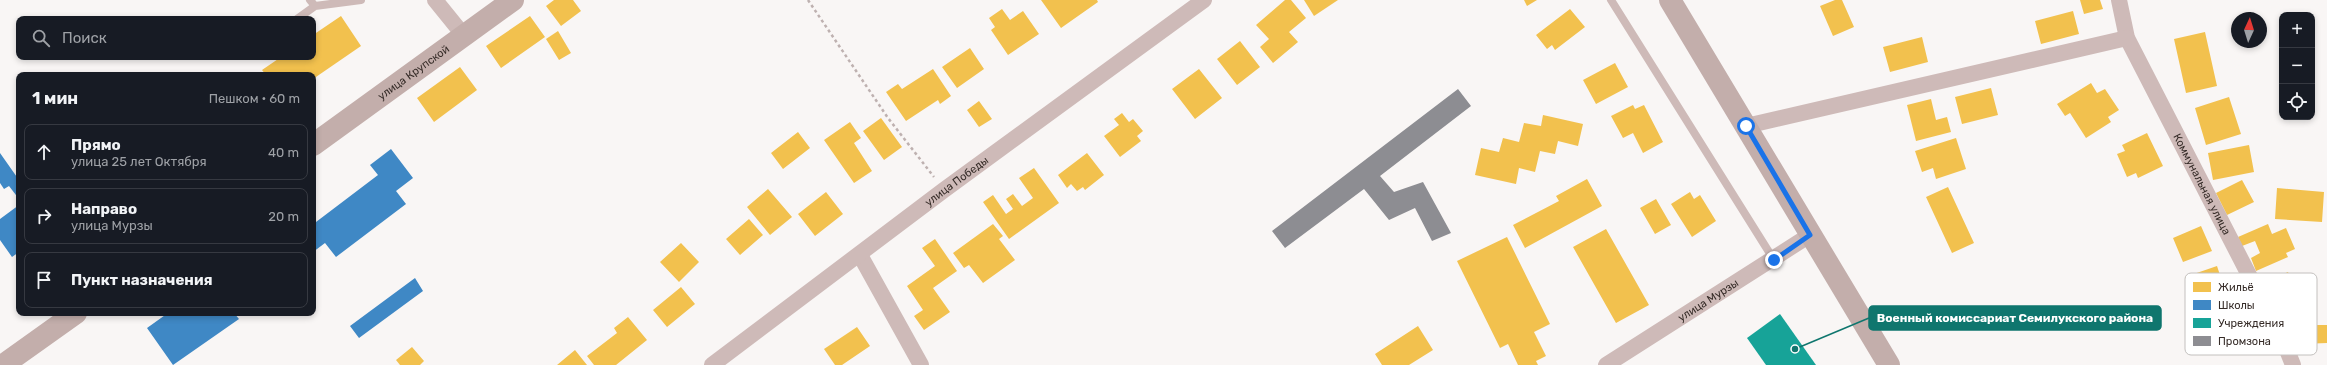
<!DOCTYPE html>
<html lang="ru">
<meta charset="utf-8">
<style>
body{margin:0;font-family:Rubik,sans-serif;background:#20242c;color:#f1f3f6}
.controls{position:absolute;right:12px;top:12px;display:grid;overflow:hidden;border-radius:8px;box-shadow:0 2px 6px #0003}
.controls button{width:36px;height:36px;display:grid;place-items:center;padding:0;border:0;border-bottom:1px solid #363941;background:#171b24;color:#f1f3f6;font:20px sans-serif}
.compass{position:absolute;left:2231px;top:12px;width:36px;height:36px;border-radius:50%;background:#171b24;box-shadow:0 2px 6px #0003;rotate:4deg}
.stop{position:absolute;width:12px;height:12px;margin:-9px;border:3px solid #1a73e8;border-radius:50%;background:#fff}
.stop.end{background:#1a73e8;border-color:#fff;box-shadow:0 1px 4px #0008}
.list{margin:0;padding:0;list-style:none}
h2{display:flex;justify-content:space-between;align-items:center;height:52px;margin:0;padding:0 16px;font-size:17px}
h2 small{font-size:13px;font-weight:400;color:#9ea1a6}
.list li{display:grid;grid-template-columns:26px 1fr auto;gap:12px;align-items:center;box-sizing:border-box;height:56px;margin:0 8px 8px;padding:0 8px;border:1px solid #363941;border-radius:8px}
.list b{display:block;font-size:15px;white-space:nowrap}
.list p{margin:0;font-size:13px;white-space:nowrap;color:#9ea1a6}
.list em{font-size:13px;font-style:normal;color:#9ea1a6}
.icon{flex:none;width:22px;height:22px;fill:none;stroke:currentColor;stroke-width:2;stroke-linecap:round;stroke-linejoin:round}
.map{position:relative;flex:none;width:2327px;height:365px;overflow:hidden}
.search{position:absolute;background:#171b24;box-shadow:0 2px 6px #0003;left:16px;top:16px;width:300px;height:44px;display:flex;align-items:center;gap:10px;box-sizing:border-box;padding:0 14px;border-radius:8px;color:#9ea1a6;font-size:15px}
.panel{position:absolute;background:#171b24;box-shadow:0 2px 6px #0003;left:16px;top:72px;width:300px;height:244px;border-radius:8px}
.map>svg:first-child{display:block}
</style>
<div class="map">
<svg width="2327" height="365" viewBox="0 0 2327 365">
<rect width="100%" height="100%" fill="#f9f6f5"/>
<path fill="#f2c14e" d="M554,0h19l8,11 -20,15 -15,-20z
M1041,0h56l1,2 -37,26z
M1285,0h6l15,18 -17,14 9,10 -25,21 -13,-16 9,-8 -13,-14z
M1304,0h34l-24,16z
M1524,0h13l-10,6z
M1835,0h7l12,27 -21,9 -13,-30z
M2080,0h20l3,9 -19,5z
M1002,9l8,11 13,-9 16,23 -31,21 -17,-25 4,-3 -6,-9z
M1570,9l15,18 -30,23 -3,-5 -5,4 -11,-14z
M2073,11l6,23 -38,10 -6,-23z
M341,16l20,30 -48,33v-4h-47l-4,-5 19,-13h32v-22z
M530,16l15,21 -44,31 -15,-22z
M558,31l13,22 -12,7 -13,-21z
M2205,32l12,54 -31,7 -12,-54z
M1922,37l6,25 -38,10 -7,-25z
M1240,41l20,26 -23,18 -20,-26z
M970,48l14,21 -27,19 -15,-21z
M1615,63l13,24 -32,17 -13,-24z
M460,67l17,23 -43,32 -17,-24z
M933,69l18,27 -11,8 -2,-4 -32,21 -20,-29 12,-8 4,5z
M1199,69l23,29 -27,21 -23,-30z
M2091,83l6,10 8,-4 14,21 -11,7 3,5 -25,16 -16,-25 -5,3 -8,-12z
M1991,88l7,27 -36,9 -7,-27z
M2229,97l12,37 -35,11 -11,-37z
M1931,99l5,21 11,-3 4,15 -35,9 -9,-36z
M979,101l13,18 -13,8 -12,-17z
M1633,105l2,4 9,-4 19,37 -20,11 -10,-20 -10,5 -12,-22z
M1122,113l7,9 4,-3 10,12 -6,5 4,5 -21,16 -16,-21 15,-11 -5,-6z
M1543,115l40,9 -5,22 -20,-5 -3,13 -15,-3 -5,21 -16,-4 -3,16 -41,-9 6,-27 18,4 4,-14 16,4 5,-19 17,3z
M881,118l21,29 -18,13 -21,-29z
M850,122l11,16 -7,5 18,28 -18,12 -30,-43z
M798,132l12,16 -27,21 -12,-16z
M2147,133l16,33 -25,12 -2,-5 -9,4 -10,-23 8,-3 -3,-6z
M1956,138l10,31 -30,10 -3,-11 -11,4 -7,-21z
M2249,145l5,27 -41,8 -5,-27z
M1087,153l17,22 -19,15 -2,-3 -6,4 -6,-7 -4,4 -9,-13z
M1034,168l25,35 -50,36 -26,-37 10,-7 13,19 7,-5 -7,-10 7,-5 9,12 11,-8 -14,-20z
M1587,179l15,27 -77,42 -12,-23 46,-24 -3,-5z
M2242,180l12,22 -27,13 -11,-22z
M1948,187l26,56 -22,10 -26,-56z
M2277,188l47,4 -2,30 -47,-3z
M768,189l24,28 -22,18 -23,-28z
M826,192l17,22 -28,22 -17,-22z
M1690,192l4,7 6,-4 16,26 -24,16 -21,-33z
M1656,199l15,26 -16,9 -15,-26z
M749,219l14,16 -23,20 -14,-16z
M993,224l10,12 -4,3 16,21 -32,23 -14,-18 -5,3 -11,-15z
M2268,224l4,10 14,-6 9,21 -9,4 2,4 -32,14 -5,-13 9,-5 -5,-12 -13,5 -4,-9z
M2201,226l11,25 -29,11 -10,-24z
M1606,229l43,76 -33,18 -43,-76z
M1507,237l43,87 -16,8 12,24 -10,5 2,4h-20l-10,-21 -8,4 -43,-87z
M935,239l22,32 -24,17 17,24 -26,18 -10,-14 9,-6 -16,-24 28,-20 -13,-18z
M681,243l18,19 -20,20 -19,-20z
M2217,266l8,24 -32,11 -8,-24z
M2288,272l6,15 8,-3 12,33 -34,13 -6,-16 11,-4 -8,-20 -11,5 -5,-12z
M681,287l14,17 -28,23 -14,-17z
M628,317l19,23 -31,25h-22l-7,-9 30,-23 -3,-5z
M2302,325h25v18l-25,1z
M1418,326l15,24 -24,15h-27l-7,-11z
M857,327l13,19 -28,19h-7l-11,-16z
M412,347l12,14 -4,4h-20l-4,-5z
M575,350l12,15h-30z"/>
<path fill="#3f88c5" d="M391,149l22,29 -17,13 10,13 -70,53 -11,-14 -12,9v-33l3,3 62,-47 -8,-10z
M0,153l19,27v19l-10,-13 -5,3 -4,-6z
M19,205v47l-7,5 -12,-17v-21z
M415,278l8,13 -64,47 -9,-12z
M168,313h66l5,6 -66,46 -26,-37z"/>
<path fill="#17a398" d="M1780,314l36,51h-50l-19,-27z"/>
<path fill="#8d8d92" d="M1458,89l13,17 -91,70 14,16 29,-10 28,51 -19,8 -17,-33 -26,12 -25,-31 -79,59 -13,-17z"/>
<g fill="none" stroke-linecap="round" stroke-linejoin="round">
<path stroke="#beb1b0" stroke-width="2.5" stroke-dasharray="3 3" stroke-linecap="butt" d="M808,0l80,118 46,59"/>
<path stroke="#cebab8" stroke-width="8" d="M310,0l5,6 46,-6
M1611,0l163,260
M297,19l18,-13"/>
<g stroke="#cebab8" stroke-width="16">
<path d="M435,0l30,37"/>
<path id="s1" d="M2119,0l8,38 158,307 8,20"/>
<path d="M1746,126l381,-88"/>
<path d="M860,255l61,110"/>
<path id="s2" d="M712,365l232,-175 260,-190"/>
<path id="s3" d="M1606,365l204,-130"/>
</g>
<g stroke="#c3aeab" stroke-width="22">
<path d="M1670,0l219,365"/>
<path id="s4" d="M313,145l200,-145"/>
<path d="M3,365l73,-52"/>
</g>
</g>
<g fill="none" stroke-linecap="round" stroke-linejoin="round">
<path stroke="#1a73e8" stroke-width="5" d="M1746,126l64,109 -36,25"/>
</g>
<g text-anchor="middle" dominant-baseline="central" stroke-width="4" stroke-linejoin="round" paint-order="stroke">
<g font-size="11" fill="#362c28" stroke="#fff">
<text stroke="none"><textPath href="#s4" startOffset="124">улица Крупской</textPath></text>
<text stroke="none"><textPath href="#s2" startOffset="306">улица Победы</textPath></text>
<text stroke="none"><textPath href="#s1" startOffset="203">Коммунальная улица</textPath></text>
<text stroke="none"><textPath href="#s3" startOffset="121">улица Мурзы</textPath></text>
</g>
</g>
<rect x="2185" y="273" width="132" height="82" rx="6" fill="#fff" stroke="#c3c0be" stroke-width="1"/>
<rect x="2193" y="282" width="18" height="10" fill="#f2c14e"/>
<rect x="2193" y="300" width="18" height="10" fill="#3f88c5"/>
<rect x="2193" y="318" width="18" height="10" fill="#17a398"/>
<rect x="2193" y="336" width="18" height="10" fill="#8d8d92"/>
<g font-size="11" fill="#362c28">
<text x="2218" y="291">Жильё</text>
<text x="2218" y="309">Школы</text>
<text x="2218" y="327">Учреждения</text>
<text x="2218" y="345">Промзона</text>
</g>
<path fill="none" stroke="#0f766e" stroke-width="1.5" d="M1795 349L1869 318"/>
<circle fill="#0f766e" stroke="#fff" stroke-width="1.5" cx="1795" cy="349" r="4"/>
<rect fill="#0f766e" stroke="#0f766e" stroke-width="1.5" x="1869" y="306" width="292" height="24" rx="4"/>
<g font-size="12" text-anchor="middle" font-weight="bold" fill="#fff">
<text x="2015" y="322">Военный комиссариат Семилукского района</text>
</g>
</svg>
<div class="controls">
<button>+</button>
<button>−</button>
<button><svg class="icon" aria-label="locate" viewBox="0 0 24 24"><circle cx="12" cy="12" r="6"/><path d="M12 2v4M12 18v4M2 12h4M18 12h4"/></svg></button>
</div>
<svg class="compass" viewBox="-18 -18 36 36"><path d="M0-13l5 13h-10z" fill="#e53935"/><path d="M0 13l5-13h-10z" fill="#9ea1a6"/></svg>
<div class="stop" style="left:1746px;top:126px"></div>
<div class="stop end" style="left:1774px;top:260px"></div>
<div class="search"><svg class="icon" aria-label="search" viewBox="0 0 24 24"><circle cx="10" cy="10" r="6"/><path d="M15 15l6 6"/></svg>Поиск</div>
<section class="panel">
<h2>1 мин<small>Пешком · 60 m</small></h2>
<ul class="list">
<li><svg class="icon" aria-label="ahead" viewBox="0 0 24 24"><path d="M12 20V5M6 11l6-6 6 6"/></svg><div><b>Прямо</b><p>улица 25 лет Октября</p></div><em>40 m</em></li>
<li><svg class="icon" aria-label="right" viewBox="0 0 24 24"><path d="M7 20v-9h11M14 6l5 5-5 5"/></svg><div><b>Направо</b><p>улица Мурзы</p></div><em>20 m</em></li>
<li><svg class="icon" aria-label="arrive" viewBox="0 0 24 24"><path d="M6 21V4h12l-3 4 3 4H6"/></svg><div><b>Пункт назначения</b></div></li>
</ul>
</section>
</div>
